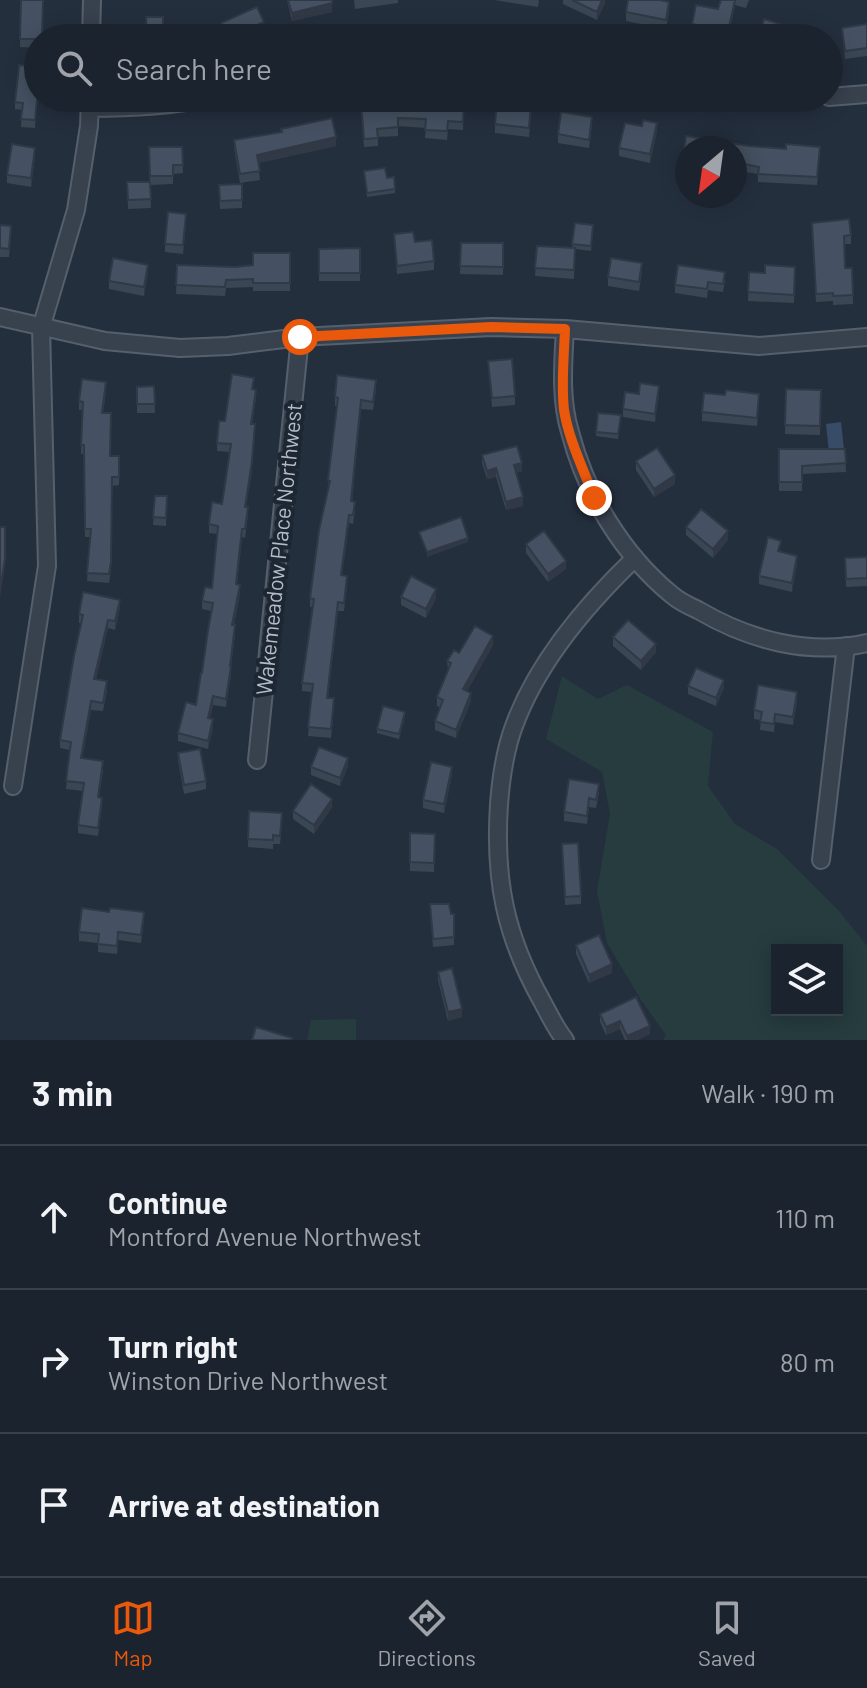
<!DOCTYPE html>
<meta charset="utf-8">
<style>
body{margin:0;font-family:Barlow,sans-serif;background:#282f3a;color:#f1f3f6}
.controls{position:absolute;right:24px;bottom:24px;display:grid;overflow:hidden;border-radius:0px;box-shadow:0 4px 20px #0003}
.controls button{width:72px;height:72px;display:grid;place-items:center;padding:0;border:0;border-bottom:2px solid #39404a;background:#1b232e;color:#f1f3f6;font:40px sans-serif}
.compass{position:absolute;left:675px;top:136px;width:72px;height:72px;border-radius:50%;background:#1b232e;box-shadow:0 4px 20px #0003;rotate:209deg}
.stop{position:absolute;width:24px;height:24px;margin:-18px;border:6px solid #ea580c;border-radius:50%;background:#fff}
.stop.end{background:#ea580c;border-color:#fff;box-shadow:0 2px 8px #0008}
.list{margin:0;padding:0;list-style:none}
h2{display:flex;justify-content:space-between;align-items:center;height:104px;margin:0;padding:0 32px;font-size:34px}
h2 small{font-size:26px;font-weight:400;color:#a0a4aa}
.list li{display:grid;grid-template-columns:52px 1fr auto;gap:24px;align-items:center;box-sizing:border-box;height:144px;padding:0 32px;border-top:2px solid #39404a}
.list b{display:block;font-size:30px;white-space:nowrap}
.list p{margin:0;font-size:26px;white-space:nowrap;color:#a0a4aa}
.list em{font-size:26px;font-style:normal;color:#a0a4aa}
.icon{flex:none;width:44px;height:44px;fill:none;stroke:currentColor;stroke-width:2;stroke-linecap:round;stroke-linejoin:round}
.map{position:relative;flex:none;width:867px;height:1040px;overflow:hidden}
.search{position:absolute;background:#1b232e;box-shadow:0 4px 20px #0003;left:24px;right:24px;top:24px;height:88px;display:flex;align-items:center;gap:20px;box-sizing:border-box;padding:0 28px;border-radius:44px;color:#a0a4aa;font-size:30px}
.sheet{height:536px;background:#1b232e}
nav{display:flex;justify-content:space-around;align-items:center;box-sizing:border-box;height:112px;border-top:2px solid #39404a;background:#1b232e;font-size:22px;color:#a0a4aa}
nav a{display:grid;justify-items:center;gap:4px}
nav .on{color:#ea580c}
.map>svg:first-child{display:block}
</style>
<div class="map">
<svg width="867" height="1040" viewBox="0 0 867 1040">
<rect width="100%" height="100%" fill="#242f3e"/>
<path fill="#263c3f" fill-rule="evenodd" d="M562,676l36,23 29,-14 86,47 -5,54 27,38 42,25 62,62 28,35v94h-204l3,-5 -25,-35 -34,-57 -10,-52 13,-77 -8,-42 -56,-33zM777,950h60v60h-60z
M356,1019v21h-49l4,-20z"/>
<path fill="#394c67" d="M841,422l3,28 -15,2 -3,-28z"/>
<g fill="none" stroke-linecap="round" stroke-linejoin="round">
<defs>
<path id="street" d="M91,38l1,-38
M829,97l38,-3
M89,108c41,0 81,-2 121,-10
M0,317l105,24 75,7 48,-2 72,-9 191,-10 74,2 194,17 108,-9
M565,329c-2,35 -5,70 5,103 16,62 52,122 102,163 7,6 17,11 26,15 51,30 110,46 169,33
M257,760l43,-423
M13,786l34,-220 -6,-238 35,-118 13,-84 1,-28
M821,860l25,-214
M565,1040c-9,-11 -15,-24 -22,-37 -38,-67 -49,-123 -44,-199 2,-26 6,-54 15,-78 23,-63 73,-122 121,-168"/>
</defs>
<use href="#street" stroke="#565f6c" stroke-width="20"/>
<use href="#street" stroke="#38414e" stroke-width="16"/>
</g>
<path fill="#3b4654" d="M21,0l17,38v10l-18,-1z
M287,0h45v12l-40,9z
M354,0h44v3l-43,6z
M494,0h45l-1,7z
M563,0h42v3l-8,17 -34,-16z
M721,0h28l-3,8 -11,-3 -7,33h-19v-2l-17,-4v-8l26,-15z
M669,10l-3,19 -40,-8v-9z
M221,23l43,8 -16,7h-24l-3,-6z
M867,24v32l-22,3 -3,-31z
M38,67l-3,61 -14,-1 1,-17 -7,-1v-7z
M464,102l-1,28 -15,-1 -1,11 -22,-2 1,-10 -28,-2v10l-20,1v9l-14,1 -3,-43 17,4z
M531,113l-2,24 -34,-4v-9z
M592,125l-3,23 -31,-5v-9z
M657,131l-7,32 -31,-7v-8z
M686,136l63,10 37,3v-5l34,3 -3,38 -59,-3v-8l-23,-4v-22h-48v18l-4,-1z
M234,140l102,6 -78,17 2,17 -20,3 -6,-35z
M149,147h33l1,26 -10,1v10l-23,1 1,23 -23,1 -1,-27h23z
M35,156l-4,31 -24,-4v-8z
M364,171l23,7 8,11v4l-28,4z
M242,184v24l-22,1 -1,-24z
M186,222l-3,32 -18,-2v-8z
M575,223l18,7 -2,21 -16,-2 -1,30 -39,-3 2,-30 35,2z
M0,225l11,9 -2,23h-9z
M812,231l39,4v9h-7l1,24h7l1,36 -20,1v-4l-17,1z
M394,234l21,8 19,19v9l-37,4z
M461,243h42v32l-43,-1z
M360,248v33h-41v-32z
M290,253v38h-37v-4l-27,1 -1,8 -49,-2 1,-29 59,2 17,-2z
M795,267l-1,36 -46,-2 1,-29 16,1z
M642,271l-3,20 -31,-5v-9z
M148,273l-4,23 -35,-7v-8z
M725,280l-2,12 -15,-2 -1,8 -32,-5v-8z
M488,361l27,35v9l-23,2z
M154,386l1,27h-18v-26z
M254,389l2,9 -4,26v46l-6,37 2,8 -3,23 -3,-1 -5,48 3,9 -6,31 1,9 -4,32v9l-5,32 -13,-2 -3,13 3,10 -5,21 -30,-8v-8l18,-28 6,-32 9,-62 -9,-2v-8l10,-13 5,-54 -8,-1v-9l13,-20 8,-52 -13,-1v-8l8,-22z
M376,389l-3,21 -12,-1 -9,93 3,9 -2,13 -4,-1 -7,52 5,10 -3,26h-6l-10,87 6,9 -3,31 -23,-2 4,-44 -10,-1v-8l11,-76h-3v-9l18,-110 9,-82h-2v-9z
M786,389l35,1 -1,45 -35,-1z
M106,391l-3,22 7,43 9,21v8l-7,1 -1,84 -2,13 -22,-2 3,-44h-5l-1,-83h-3l1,-44h-3v-9z
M639,394h20l-4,28 -32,-5v-8z
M725,395l34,7 -2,24 -55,-5v-9z
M621,415l-3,24 -22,-3v-4z
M779,449h66l1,23 -44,2v17h-23z
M482,455l40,16 -6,2 7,33 -17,4 -10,-33 -9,2 -5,-16z
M636,461l39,23 -21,13 -18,-27z
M155,496h12l-1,30 -13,-1z
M686,527l42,13 -15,18 -27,-23z
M526,544l40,25 -18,13 -22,-29z
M781,549l-1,3 17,12 -5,28 -33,-8v-8z
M867,557v29l-21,1 -1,-29z
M401,597l35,1 -10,20 -25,-13z
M120,608l-5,22 -7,-2 -12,51 11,11 -4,21 -12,-1 -9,49 21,11 -4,27 3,9 -4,30 -20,-3v-8l5,-34 -17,-2 4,-39 -10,-2v-8l21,-117h-2v-9z
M613,637l43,15 -15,18 -28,-24z
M493,645l-26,46 4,10 -15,37 -21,-8v-9l5,-14 -3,-1v-9l11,-27 -1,-9 12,-8z
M688,686l36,2 -8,18 -28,-12z
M797,701l-4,24 -18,-3 -1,10 -14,-2 1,-10 -7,-1v-9z
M405,716l-6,23 -22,-6v-4z
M178,753l28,28v8l-22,5 -6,-33z
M348,766l-8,20 -29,-11v-8z
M452,775l-8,38 -21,-5v-8z
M599,792l-3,16 -7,-1 -2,17 -23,-3v-9z
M332,807l-18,27 -21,-15v-8z
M249,811l33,10 -2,23h-7v5l-25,-2z
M410,833l25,1 -1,38 -24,-1z
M562,853l19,43v8l-16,1z
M430,904l21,10h3v31l-21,2z
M144,920l-3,23 -23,-3 -1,14 -19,-2v-9l-19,-2v-9z
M576,945l36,28 -23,10 -13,-29z
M438,972l24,45 -14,4 -10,-41z
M600,1014l50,20 -13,6h-12l-5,-11 -14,6 -6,-13z"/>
<path fill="#303945" d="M602,0h3v3l-8,17v-8z
M735,0v5l-7,33h-1z
M332,3v9l-40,9v-8z
M264,22v9l-16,7h-19z
M657,123v8l-7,32v-9z
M336,137v9l-79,17v-8z
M35,148v8l-4,31v-9z
M148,265v8l-4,23v-9z
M659,386v8l-4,28v-8z
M361,400v9l-10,101v-9z
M255,433l-3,37 -7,45v-8z
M522,463v8l-8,2v-8z
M496,468v9l-9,2v-8z
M675,475v9l-21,13v-8z
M523,497v9l-17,4v-8z
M349,515v8l-8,61v-9z
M728,531v9l-15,18v-9z
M468,538v4l-41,15v-5z
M797,556v8l-5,28v-9z
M5,559v8l-5,30v-8z
M566,561v8l-18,13v-8z
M240,585v9l-8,39v-8z
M436,589v9l-10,20v-9z
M120,600v8l-5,22v-9z
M338,602v9l-11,95v-8z
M108,620v8l-14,59v-8z
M493,636v9l-30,53v-9z
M656,644v8l-15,18v-9z
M231,666v9l-5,32v-8z
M724,680v8l-8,18v-8z
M797,692v9l-4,24v-8z
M471,693v8l-15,37v-8z
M213,696v9l-5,21v-8z
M91,701v9l-10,57v-9z
M213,719v9l-5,21v-8z
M348,758v8l-8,20v-8z
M452,767v8l-8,38v-9z
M332,799v8l-18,27v-9z
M612,964v9l-23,10v-8z
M462,1009v8l-14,4v-9z
M620,1021v8l-14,6v-8z
M650,1026v8l-13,6h-10v-4z"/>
<path fill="#455162" stroke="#303945" stroke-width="2" d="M21,0h22l-1,38h-4v1h-18z
M288,0h44v3l-40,10z
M572,0h30l-5,12z
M628,0h32l9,2 -3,18 -40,-8z
M721,0h14l-8,36 -18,-4 1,-4 -18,-4 4,-19 22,4z
M257,7l7,15 -37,16 -6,-15z
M146,17h17v16l17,-1v6h-33z
M764,19l45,14 -2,5h-48z
M867,24v24l-22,3 -3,-23z
M19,65l19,2v24l-3,29 -14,-1 2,-16 -8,-1z
M411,98h14l39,4 -1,20 -15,-1 -1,10 -22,-1 1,-11 -28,-1v9l-21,2 1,9 -14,1 -3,-35 17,-1v5l33,-2z
M497,101l34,4 -2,23 -34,-4z
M561,112l31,5 -3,23 -31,-6z
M332,118l4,19 -79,18 3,16 -20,3 -6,-34 48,-8 -1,-3z
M643,120l14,3 -7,31 -31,-6 6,-25 17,3z
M686,136l63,10 37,3v-5l34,3 -3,30 -59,-3 1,-7 -24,-5v-14h-48v10l-4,-1z
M12,144l23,4 -4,30 -24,-3z
M149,147h33l1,18h-10v11h-23z
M385,168l2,10 7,-1 1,12 -28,4 -3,-22z
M127,182h23l1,17 -23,1z
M242,184v16l-22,1 -1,-16z
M168,212l18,2 -3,31 -18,-1z
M849,219l2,16 -7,1 1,32h7l1,27 -20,1v-3l-17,1 -4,-71z
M575,223l18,2 -2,21 -19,-2z
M0,225l11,1 -2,23 -9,-1z
M413,232l2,10 17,-2 2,21 -37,5 -3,-32z
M461,243h42v24l-43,-1z
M537,246l38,2 -1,22 -39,-2z
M360,248v25h-41v-24z
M253,253h37v30h-37v-4l-27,1 -1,7 -49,-2 1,-20 59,2 17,-2z
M113,258l35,7 -4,22 -35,-6z
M611,258l31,5 -3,19 -31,-5z
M678,265l47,7 -2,12 -15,-2 -1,7 -32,-4z
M765,265l30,2 -1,28 -46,-3 1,-20 16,1z
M512,359l3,37 -23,2 -4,-37z
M232,374l22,4 -2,11 4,1 -5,34h4l-3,37 -7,46h3l-3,22h-3l-6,55 4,1 -8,40h3l-5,41h1l-5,33 -13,-3 -5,22 5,1 -5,22 -30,-8 8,-31 10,3 5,-32h1l6,-43 5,-27 -11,-2 3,-14 7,1 6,-62 -9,-2 3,-22 10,2 9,-60 -14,-1 2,-22h6z
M337,375l39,5 -3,22 -12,-2 -10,101 4,1 -2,13h-4l-8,60 6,1 -3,27 -6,-1 -11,96h7l-3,31 -23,-2 5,-43 -11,-1 12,-84 -4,-1 9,-68 11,-49 -2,-1 10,-82 -3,-1z
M82,379l24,3 -4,31h9l-1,43h9v21h-7l-1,85 -2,12 -22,-1 4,-44h-6l-1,-84h-3l2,-43 -4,-1z
M640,383l19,3 -4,28 -32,-5 2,-17 14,2z
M154,386l1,18h-18v-17z
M786,389l35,1 -1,36 -35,-1z
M726,390l33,4 -2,24 -55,-6 2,-19 21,2z
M598,413l23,2 -3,19 -22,-2z
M517,446l5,17 -8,2 9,32 -17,5 -10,-34 -9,3 -5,-16z
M657,448l18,27 -21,14 -18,-28z
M779,449h66l1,14 -44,3v16h-23z
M155,496h12l-1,22 -13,-1z
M701,509l27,22 -15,18 -27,-22z
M461,517l7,21 -41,14 -8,-20z
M0,527h5v32l-5,30z
M544,531l22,30 -18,13 -22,-30z
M768,537l13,4 -3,10 19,5 -5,27 -33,-7z
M867,557v21l-21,1 -1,-21z
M411,576l25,13 -10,20 -25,-12z
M83,592l37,8 -5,21 -7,-1 -14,59 13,2 -4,22 -12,-2 -10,57 22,3 -5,36 4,1 -4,30 -20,-3 6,-42 -18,-2 5,-39 -11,-2 14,-84 9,-41 -4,-1z
M628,620l28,24 -15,17 -28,-24z
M475,626l18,10 -30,53 8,4 -15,37 -21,-9 8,-21 -6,-3 14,-34 -4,-2 7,-11 5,3z
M696,668l28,12 -8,18 -28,-12z
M758,685l39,7 -4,25 -18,-3 -1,10 -14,-2 2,-10 -8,-2z
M383,706l22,6 -6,22 -22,-5z
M319,747l29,11 -8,20 -29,-11z
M200,749l6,32 -22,4 -6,-32z
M431,762l21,5 -8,37 -21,-4z
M569,779l30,5 -3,16 -7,-2 -2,18 -23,-4z
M311,784l21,15 -18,26 -21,-14z
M249,811l33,2 -2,23 -7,-1v5l-25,-1z
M410,833l25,1 -1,29 -24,-1z
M578,843l3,53 -16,1 -3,-53z
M430,904h19l2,10h3v23l-21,2z
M82,908l27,4 1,-4 34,4 -3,23 -23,-3 -1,14 -19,-2 1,-10 -20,-2z
M599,935l13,29 -23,11 -13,-30z
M452,968l10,41 -14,3 -10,-40z
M636,997l14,29 -23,10 -7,-15 -14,6 -6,-13z
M256,1027l36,11 -1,2h-39z"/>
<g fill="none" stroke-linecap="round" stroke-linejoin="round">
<path stroke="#ea580c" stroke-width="10" d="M300,337l191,-10 74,2c-1,27 -4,55 -1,81 5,31 20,60 30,88"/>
</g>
<g text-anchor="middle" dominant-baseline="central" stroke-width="8" stroke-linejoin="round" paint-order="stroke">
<g font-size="22" fill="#b4bcc9" stroke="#1d2633">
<text transform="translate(278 549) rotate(-84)">Wakemeadow Place Northwest</text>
</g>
</g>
</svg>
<div class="controls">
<button><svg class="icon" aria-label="layers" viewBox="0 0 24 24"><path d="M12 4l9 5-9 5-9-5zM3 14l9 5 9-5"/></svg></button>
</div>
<svg class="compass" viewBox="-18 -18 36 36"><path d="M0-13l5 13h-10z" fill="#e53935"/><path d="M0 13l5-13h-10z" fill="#a0a4aa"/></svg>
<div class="stop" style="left:300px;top:337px"></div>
<div class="stop end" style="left:594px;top:498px"></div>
<div class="search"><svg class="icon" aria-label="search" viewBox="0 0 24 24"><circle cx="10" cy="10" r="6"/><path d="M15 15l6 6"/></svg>Search here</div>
</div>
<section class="sheet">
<h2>3 min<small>Walk · 190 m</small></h2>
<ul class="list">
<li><svg class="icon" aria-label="ahead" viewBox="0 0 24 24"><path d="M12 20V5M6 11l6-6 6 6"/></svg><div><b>Continue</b><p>Montford Avenue Northwest</p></div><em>110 m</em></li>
<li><svg class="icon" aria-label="right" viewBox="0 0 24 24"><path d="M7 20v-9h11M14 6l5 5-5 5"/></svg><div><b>Turn right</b><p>Winston Drive Northwest</p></div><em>80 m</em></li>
<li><svg class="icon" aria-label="arrive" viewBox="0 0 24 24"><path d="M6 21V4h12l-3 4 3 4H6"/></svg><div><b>Arrive at destination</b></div></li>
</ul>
</section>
<nav>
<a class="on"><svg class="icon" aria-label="map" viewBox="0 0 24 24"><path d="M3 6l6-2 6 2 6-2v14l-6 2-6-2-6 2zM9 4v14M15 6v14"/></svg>Map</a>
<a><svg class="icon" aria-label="directions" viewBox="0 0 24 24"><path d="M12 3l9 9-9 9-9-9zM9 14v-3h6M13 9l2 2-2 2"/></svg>Directions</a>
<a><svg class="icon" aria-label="saved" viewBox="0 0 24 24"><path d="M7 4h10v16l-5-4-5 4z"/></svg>Saved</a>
</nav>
